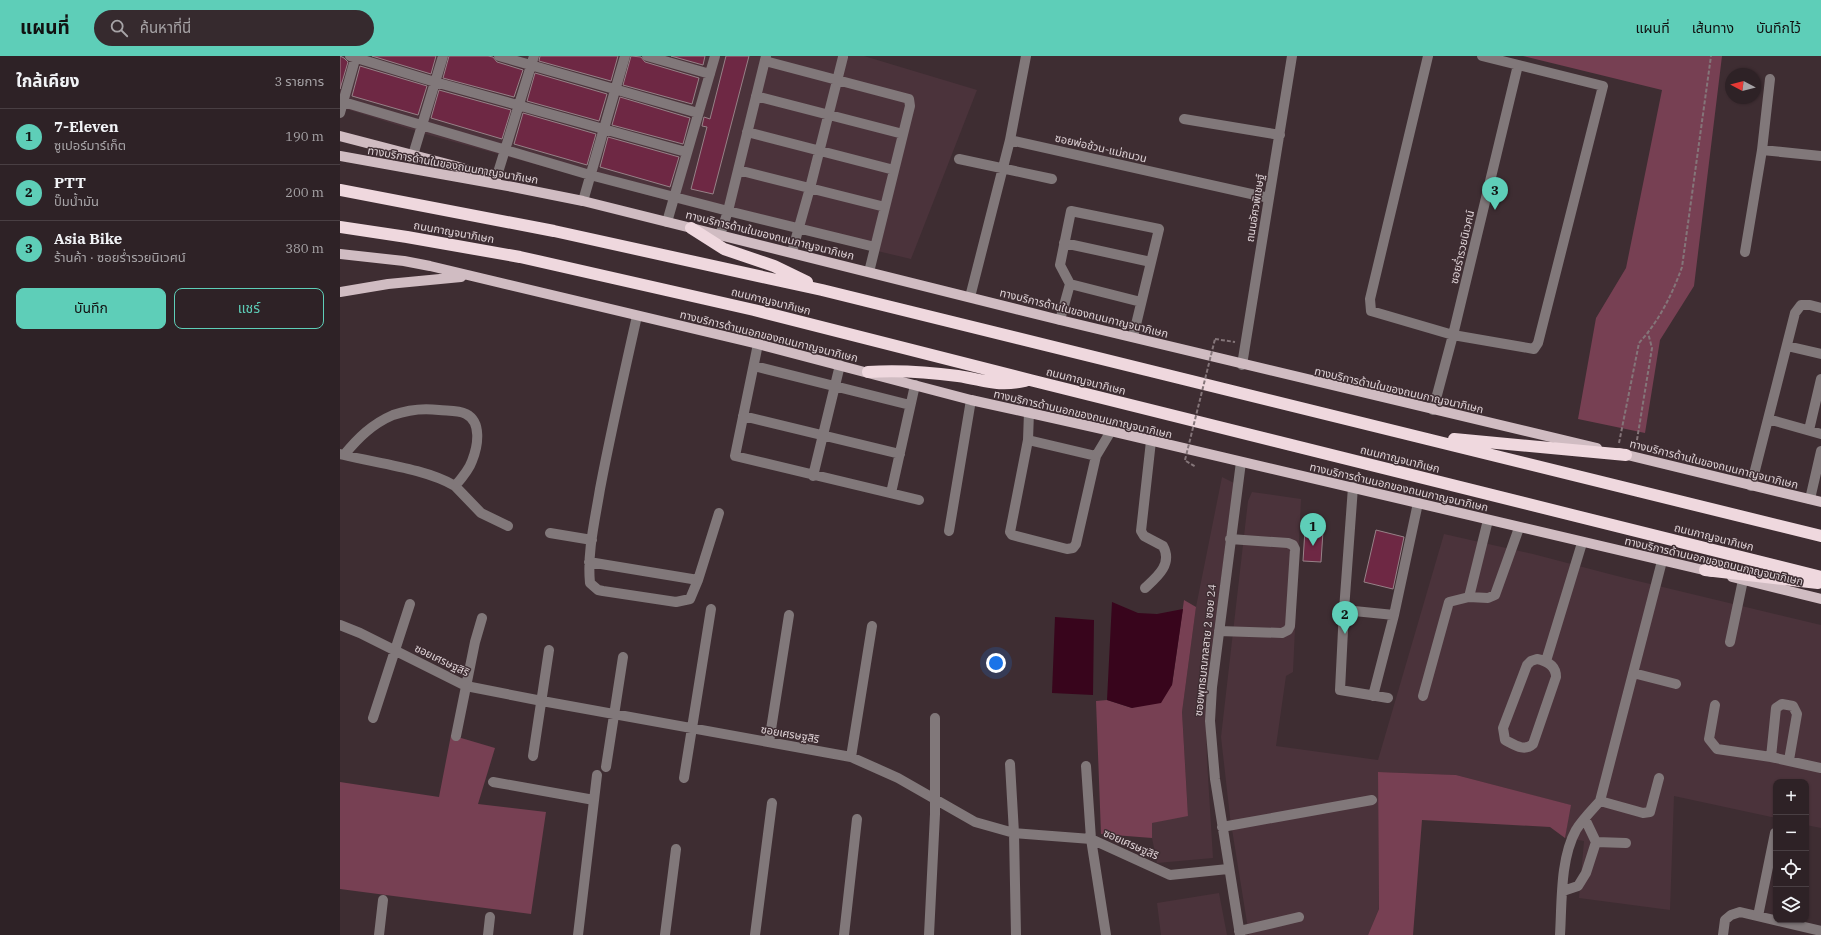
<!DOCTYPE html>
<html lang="th">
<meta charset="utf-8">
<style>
body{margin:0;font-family:"IBM Plex Serif","Noto Sans Thai",serif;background:#362a2e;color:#f1f3f6}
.controls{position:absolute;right:12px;bottom:12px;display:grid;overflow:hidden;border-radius:8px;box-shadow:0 1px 3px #0004}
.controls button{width:36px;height:36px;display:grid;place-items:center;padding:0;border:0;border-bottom:1px solid #493f43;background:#2e2226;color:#f1f3f6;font:20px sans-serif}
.compass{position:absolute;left:1385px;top:12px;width:36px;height:36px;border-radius:50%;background:#2e2226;box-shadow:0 1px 3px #0004;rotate:277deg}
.you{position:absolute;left:656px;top:607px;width:14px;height:14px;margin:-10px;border:3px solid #fff;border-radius:50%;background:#1a73e8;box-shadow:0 0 0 6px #1a73e833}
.badge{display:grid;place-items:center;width:26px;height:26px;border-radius:50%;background:#5eceb8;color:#111;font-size:13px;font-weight:700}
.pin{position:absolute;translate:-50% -33px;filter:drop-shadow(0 1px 2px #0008)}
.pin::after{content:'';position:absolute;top:21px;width:14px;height:12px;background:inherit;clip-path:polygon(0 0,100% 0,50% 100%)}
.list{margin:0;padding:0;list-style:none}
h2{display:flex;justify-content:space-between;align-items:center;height:52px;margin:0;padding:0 16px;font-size:17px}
h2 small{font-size:13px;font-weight:400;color:#a7a4a7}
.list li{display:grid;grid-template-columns:26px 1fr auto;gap:12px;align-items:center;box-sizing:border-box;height:56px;padding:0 16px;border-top:1px solid #493f43}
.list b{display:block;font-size:15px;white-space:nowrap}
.list p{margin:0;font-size:13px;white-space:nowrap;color:#a7a4a7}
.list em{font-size:13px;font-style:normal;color:#a7a4a7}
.actions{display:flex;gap:8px;padding:12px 16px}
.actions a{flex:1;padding:9px 0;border:1px solid #5eceb8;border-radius:8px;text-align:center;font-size:14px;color:#5eceb8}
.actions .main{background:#5eceb8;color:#111}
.icon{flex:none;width:22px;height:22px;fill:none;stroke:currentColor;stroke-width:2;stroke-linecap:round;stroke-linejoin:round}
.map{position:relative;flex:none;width:1481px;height:879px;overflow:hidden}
header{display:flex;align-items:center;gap:24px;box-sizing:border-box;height:56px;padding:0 20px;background:#5eceb8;color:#111}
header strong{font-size:19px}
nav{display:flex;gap:22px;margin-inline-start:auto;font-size:14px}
.search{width:280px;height:36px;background:#362a2e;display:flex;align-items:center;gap:10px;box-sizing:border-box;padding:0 14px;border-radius:22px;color:#a7a4a7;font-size:15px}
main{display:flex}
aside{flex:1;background:#2e2226}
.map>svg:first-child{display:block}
</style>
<header>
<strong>แผนที่</strong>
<div class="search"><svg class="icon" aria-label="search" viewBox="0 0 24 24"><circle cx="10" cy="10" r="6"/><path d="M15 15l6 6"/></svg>ค้นหาที่นี่</div>
<nav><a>แผนที่</a><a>เส้นทาง</a><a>บันทึกไว้</a></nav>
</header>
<main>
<aside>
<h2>ใกล้เคียง<small>3 รายการ</small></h2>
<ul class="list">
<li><span class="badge">1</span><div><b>7-Eleven</b><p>ซูเปอร์มาร์เก็ต</p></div><em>190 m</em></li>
<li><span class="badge">2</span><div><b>PTT</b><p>ปั๊มน้ำมัน</p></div><em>200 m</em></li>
<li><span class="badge">3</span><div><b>Asia Bike</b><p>ร้านค้า · ซอยร่ำรวยนิเวศน์</p></div><em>380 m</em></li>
</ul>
<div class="actions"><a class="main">บันทึก</a><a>แชร์</a></div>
</aside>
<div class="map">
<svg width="1481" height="879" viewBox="0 0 1481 879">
<rect width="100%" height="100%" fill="#3e2d32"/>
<path fill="#4b333b" d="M0,0h524l113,34 -66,169 -227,-54 -255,-70 -89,-28z
M882,421l12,6 -29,215 2,62 6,98 -56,5 -5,-25 -1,-15 37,-8 -6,-103 14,-105z
M912,436l49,7 -8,173 -7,4 -10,70 102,14 66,-226 89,20 84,22 204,49v203l-15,-3v-43h-30v36l-102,-22 -4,114 -91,-12 5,-57 -19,-3 5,-33 -114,-30 -78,-3 1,137 -11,26h-119l-19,-118 -9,-80 27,-236z
M879,837l8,42h-66l-4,-32z"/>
<path fill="#774053" d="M1183,0h199l-28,230 -34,54 -15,93 -67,-14 18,-101 30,-50 36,-178z
M844,544l12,7 -14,105 6,104 -36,7v15l-51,-4 -5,-133 11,-1 25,8 40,-23z
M111,679l44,13 -17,56 68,8 -15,102 -191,-25v-107l99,15z
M1038,716l78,3 115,30 -6,33 -15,-11 -128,-7 -9,115h-45l11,-26z"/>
<path fill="#38051c" d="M772,546l26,11 19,1 26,-5 -11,76 -11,18 -29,5 -25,-8z
M715,561l39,3 -1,75 -41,-2z"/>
<path fill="#6e2844" stroke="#978288" d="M0,0l4,2 4,4 -8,27z
M32,0h64l-5,18z
M109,0h39l5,1 4,5 26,8 -9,27 -71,-19z
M200,0h78l-7,25 -72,-20z
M291,0l10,1 4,5 54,16 -7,26 -69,-19z
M331,0h34l-2,9z
M386,0h23l-36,138 -22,-5 16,-62 -5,-1 2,-9 6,2z
M20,10l67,20 -9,29 -66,-19z
M195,17l72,21 -8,27 -72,-20z
M99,34l72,20 -9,29 -71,-21z
M280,41l70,21 -7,26 -71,-19z
M183,57l73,21 -9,31 -73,-21z
M268,81l71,20 -9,30 -70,-20z
M965,474l18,1 -2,31 -18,-1z
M1036,474l28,7 -11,52 -29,-7z"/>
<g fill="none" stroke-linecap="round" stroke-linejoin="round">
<path stroke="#847579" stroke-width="2" stroke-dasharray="4 2" stroke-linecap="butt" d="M875,283l20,3
M1279,387l20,-100c20,-22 33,-48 43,-76l29,-211
M1296,390l16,-98 -4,-15
M846,405l10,6"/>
<path stroke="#81787a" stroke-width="10" d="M10,0l85,26 251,70
M159,0l199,57
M307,0l63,18
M686,0l-16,84 259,58
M1088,0l-58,243 1,12 82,24 81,14 4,-6 65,-257 -121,-30
M425,5l144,38 1,7 -41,166
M416,40l147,38
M0,45l250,74 138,36 147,36
M0,57l16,-57
M844,63l96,16
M407,76l147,38
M1422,94l59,6
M73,99l30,-99
M619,103l93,20
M398,114l147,37
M156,123l38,-123
M243,145l42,-145
M327,166l48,-166
M380,179l8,-24 38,-155
M724,187l87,19
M452,196l18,-64 33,-131
M1405,196l17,-102 8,-71
M730,228l71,18
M630,241l40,-157
M297,260c-13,58 -26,115 -37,173 -5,31 -13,63 -10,94l8,7 5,1 73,11 14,-3 8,-19 21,-67
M720,264l10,-36 -10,-19 11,-54 88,18 -26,108
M418,288l-23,112 184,44
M1447,290l34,8
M902,309l50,-309
M414,310l156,39
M1093,354l20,-75 65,-270
M689,356l-1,28 -18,92 2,3 55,14 6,-1 3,-4 20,-88 15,-25
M403,360l157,38
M1428,363l53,15
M1469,374l12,-51
M688,384l68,16
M0,398l4,1c32,8 83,14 111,31 7,-8 14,-16 17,-25 6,-15 10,-39 -6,-47 -8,-4 -19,-3 -27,-4 -15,-2 -32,0 -46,5 -21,9 -35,23 -49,40
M473,420l27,-111
M115,430l26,27 27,13
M1411,430l44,-173 6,-8h9l11,3
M1013,431l-9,123 50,5 24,-112
M551,437l24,-108
M1470,443l11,-48
M1148,464l-19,77 19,1 7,-3 24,-67
M609,475l22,-131
M210,477l42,7
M249,506l109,18
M805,532c12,-11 28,-24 18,-42l-19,-10 -3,-5 10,-90
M1004,554l-4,80 48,8
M0,569l20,8 106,53 76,15 309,56 47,21 77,44 39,11 77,6 79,36 58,-6
M879,575l63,2 6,-3 2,-4 5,-77 -2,-4 -5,-2 -58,-4
M1390,586l13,-62
M1197,603c10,2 19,7 19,18l-23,67c-9,8 -18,1 -28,-4l-2,-12 24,-63 4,-4z
M1206,605l36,-118
M1293,617l43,11
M1033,640l21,-81
M1083,640l26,-94 20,-5
M1375,649l-6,34 8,10 54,8 50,11
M33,662l37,-114
M116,680l19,-94 7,-24
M429,686l20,-127
M193,700l16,-106
M511,701l21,-131
M1431,701l5,-49 6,-4 11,2 4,8 -8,46
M670,708l4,69 2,102
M746,710l5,73 15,96
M266,711l17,-110
M344,722l27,-169
M153,726l101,18
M1260,745l43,12 7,-1 9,-34
M882,771l150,-27
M1256,786l30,1
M1223,835l15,-5 8,-13 10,-31 -11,-23
M1418,860l17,-83
M899,875l60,-14
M39,879l4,-35
M148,879l2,-18
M238,879l19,-160
M325,879l11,-86
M415,879l17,-132
M504,879l13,-116
M589,879l6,-121v-96
M900,879l-25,-156 -5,-58 2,-34 29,-225
M1220,879c2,-33 0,-76 16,-105 6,-10 16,-20 24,-29l62,-240
M1383,879l2,-15 6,-5 9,-3 81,19"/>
<path stroke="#d0bcc2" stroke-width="10" d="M0,80l119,31 37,13
M0,100l173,31 70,14 477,119 537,128
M0,198l64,7 26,5 328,78 213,56 140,31 601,141
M0,236l48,-8 73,-7
M1279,397l202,49
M1392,521l89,22"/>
<path stroke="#efd8de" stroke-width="12" d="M0,134l214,41 268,59 999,246
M0,171l67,10 113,20 234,53 276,70 791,197
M351,172l33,21 50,17 33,16
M528,316c30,-2 60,0 90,4 27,4 39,11 67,5
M1114,383l172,16
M1365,514l113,13"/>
<path stroke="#847579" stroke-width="2" stroke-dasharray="4 2" stroke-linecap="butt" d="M845,404l30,-121"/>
</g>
<g text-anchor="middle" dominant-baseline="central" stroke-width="3" stroke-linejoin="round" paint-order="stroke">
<g font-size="11" fill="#e0d4d8" stroke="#3e2d32">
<text transform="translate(761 92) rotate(13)">ซอยพ่อช้วน-แม่ถนวน</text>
<text transform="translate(113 109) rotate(10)">ทางบริการด้านในของถนนกาญจนาภิเษก</text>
<text transform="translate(915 152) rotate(-81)">ถนนอัศวพิเชษฐ์</text>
<text transform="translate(114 176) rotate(10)">ถนนกาญจนาภิเษก</text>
<text transform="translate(430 179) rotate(14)">ทางบริการด้านในของถนนกาญจนาภิเษก</text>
<text transform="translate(1122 191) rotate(-77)">ซอยร่ำรวยนิเวศน์</text>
<text transform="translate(431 245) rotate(14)">ถนนกาญจนาภิเษก</text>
<text transform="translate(744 257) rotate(14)">ทางบริการด้านในของถนนกาญจนาภิเษก</text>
<text transform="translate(429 280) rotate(14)">ทางบริการด้านนอกของถนนกาญจนาภิเษก</text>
<text transform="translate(746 325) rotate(14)">ถนนกาญจนาภิเษก</text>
<text transform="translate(1059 334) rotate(13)">ทางบริการด้านในของถนนกาญจนาภิเษก</text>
<text transform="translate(743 358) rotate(13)">ทางบริการด้านนอกของถนนกาญจนาภิเษก</text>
<text transform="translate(1060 403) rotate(14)">ถนนกาญจนาภิเษก</text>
<text transform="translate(1374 408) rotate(14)">ทางบริการด้านในของถนนกาญจนาภิเษก</text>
<text transform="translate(1059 431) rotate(13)">ทางบริการด้านนอกของถนนกาญจนาภิเษก</text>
<text transform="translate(1374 481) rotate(14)">ถนนกาญจนาภิเษก</text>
<text transform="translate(1374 505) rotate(13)">ทางบริการด้านนอกของถนนกาญจนาภิเษก</text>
<text transform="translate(865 594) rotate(-84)">ซอยพุทธมณฑลสาย 2 ซอย 24</text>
<text transform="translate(102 604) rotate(26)">ซอยเศรษฐสิริ</text>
<text transform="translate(450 678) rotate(10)">ซอยเศรษฐสิริ</text>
<text transform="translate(791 788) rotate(24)">ซอยเศรษฐสิริ</text>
</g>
</g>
</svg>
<div class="controls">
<button>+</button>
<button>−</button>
<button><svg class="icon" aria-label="locate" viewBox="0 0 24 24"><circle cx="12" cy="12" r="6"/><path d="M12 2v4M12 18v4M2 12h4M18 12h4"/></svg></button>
<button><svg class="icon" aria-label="layers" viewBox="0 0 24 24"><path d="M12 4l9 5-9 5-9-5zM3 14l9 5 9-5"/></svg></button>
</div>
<svg class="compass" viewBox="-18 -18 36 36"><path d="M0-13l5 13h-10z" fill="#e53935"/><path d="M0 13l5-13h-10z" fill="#a7a4a7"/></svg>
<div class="you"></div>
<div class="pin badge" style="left:973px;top:490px">1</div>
<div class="pin badge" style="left:1005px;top:578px">2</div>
<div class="pin badge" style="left:1155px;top:154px">3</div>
</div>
</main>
